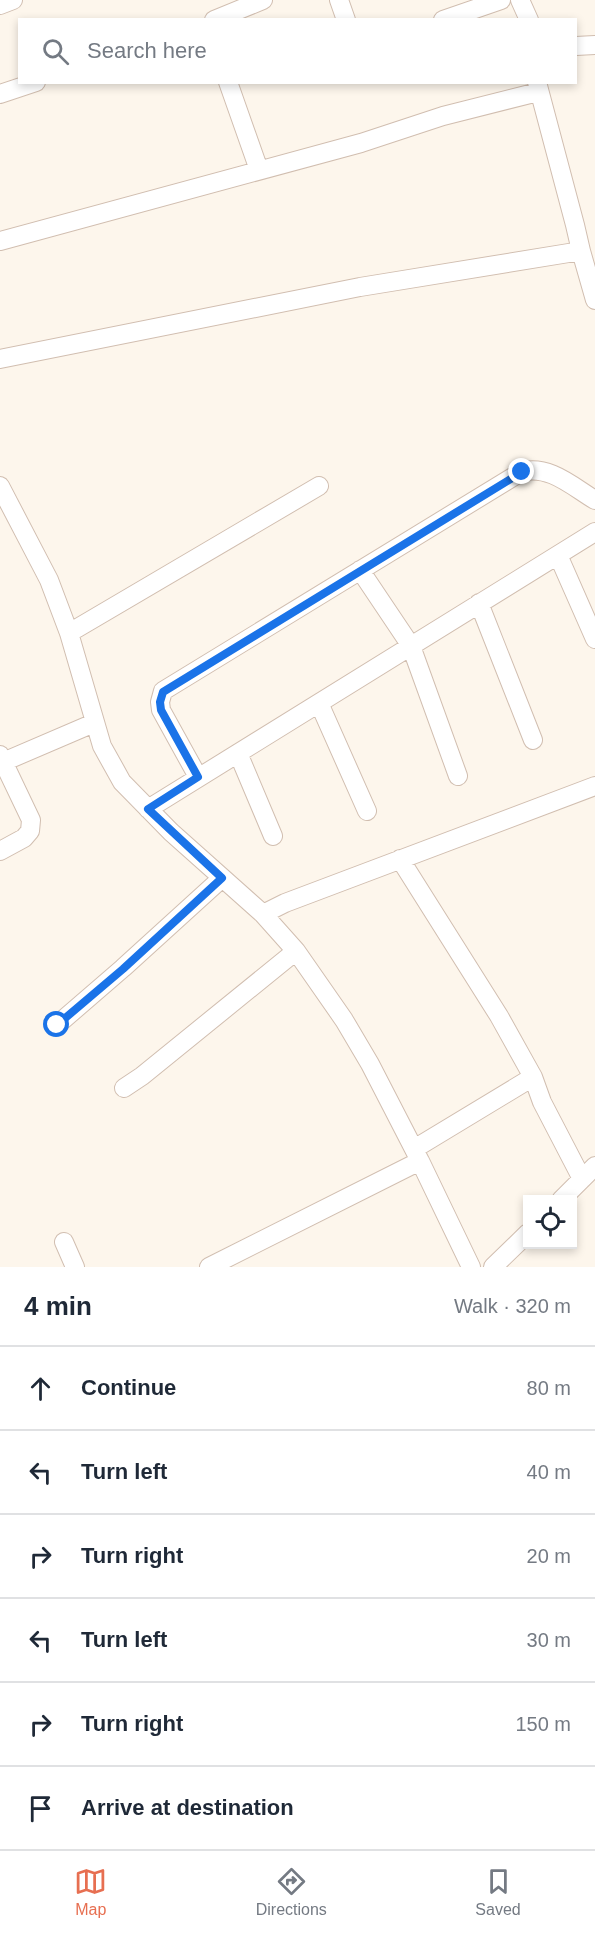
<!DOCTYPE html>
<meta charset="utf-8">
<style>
body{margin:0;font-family:Arial,sans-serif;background:#f6f6f7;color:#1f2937}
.controls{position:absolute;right:18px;bottom:18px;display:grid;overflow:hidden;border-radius:0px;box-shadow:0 3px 9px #0003}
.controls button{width:54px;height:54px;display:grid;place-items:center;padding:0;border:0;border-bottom:2px solid #e0e1e3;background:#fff;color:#1f2937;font:30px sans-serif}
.stop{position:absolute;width:18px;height:18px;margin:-14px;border:4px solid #1a73e8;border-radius:50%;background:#fff}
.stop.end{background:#1a73e8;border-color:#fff;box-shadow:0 2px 6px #0008}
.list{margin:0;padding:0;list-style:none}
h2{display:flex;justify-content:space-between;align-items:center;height:78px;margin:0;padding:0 24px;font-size:26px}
h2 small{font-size:20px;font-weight:400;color:#747a83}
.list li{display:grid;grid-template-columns:39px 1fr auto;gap:18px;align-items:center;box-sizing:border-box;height:84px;padding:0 24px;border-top:2px solid #e0e1e3}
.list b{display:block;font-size:22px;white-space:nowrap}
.list em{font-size:20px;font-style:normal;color:#747a83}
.icon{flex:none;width:33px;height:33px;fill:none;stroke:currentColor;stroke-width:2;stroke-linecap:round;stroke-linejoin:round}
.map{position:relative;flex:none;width:595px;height:1267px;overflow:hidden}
.search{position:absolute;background:#fff;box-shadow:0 3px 9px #0003;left:18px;right:18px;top:18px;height:66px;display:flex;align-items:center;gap:15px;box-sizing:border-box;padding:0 21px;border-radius:0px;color:#747a83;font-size:22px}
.sheet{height:582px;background:#fff}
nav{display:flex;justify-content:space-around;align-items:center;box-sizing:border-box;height:84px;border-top:2px solid #e0e1e3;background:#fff;font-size:16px;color:#747a83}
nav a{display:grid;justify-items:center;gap:3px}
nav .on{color:#e76f51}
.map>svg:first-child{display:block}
</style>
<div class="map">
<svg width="595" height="1267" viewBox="0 0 595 1267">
<rect width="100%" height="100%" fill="#fdf6ec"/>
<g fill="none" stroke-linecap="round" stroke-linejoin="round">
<defs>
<path id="minor" d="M339,0l7,20
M520,0l9,20
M0,5l13,-5
M214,20l49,-20
M443,20l58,-20
M576,46l19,-1
M228,82l31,88
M0,94l36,-12
M0,241l361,-98 82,-27 95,-24
M581,251l14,49
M0,359l360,-72 221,-36 -6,-26 -38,-143
M0,486l49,94 20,53 33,113 20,36 49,50 92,82 33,37 48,69 26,44 50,97 51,106
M558,555l37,84
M360,570l51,76 47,130
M479,603l54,137
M69,633l250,-147
M319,703l48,108
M238,753l35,83
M0,755l31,65 -1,11 -6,7 -24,13
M3,762l91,-39
M198,777l-37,-67 -1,-8 3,-11 358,-219c28,-8 52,15 74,28
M148,809l447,-277
M400,859l99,157 34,61 9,25 40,77
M263,914l22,-11 310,-117
M57,1025l66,-57 99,-90
M124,1088l18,-12 154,-125
M414,1149l119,-72
M561,1200l34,-34
M64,1242l11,25
M209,1267l211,-106
M493,1267l35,-34"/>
</defs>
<use href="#minor" stroke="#d1beb0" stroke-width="20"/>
<use href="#minor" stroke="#fff" stroke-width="18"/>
</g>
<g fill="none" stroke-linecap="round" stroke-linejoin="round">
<path stroke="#1a73e8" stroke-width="8" d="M57,1025l66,-56 99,-91 -74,-69 50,-32 -37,-67 -1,-8 3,-10 359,-220"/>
</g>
</svg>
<div class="controls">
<button><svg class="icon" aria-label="locate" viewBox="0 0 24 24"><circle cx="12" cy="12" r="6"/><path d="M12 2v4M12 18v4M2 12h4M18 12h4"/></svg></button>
</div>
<div class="stop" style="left:57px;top:1025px"></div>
<div class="stop end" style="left:522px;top:472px"></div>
<div class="search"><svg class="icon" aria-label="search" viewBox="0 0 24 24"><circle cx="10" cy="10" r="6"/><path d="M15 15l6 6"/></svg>Search here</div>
</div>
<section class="sheet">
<h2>4 min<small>Walk · 320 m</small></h2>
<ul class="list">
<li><svg class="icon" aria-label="ahead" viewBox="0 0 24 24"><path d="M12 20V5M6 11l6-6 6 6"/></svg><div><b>Continue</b></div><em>80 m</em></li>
<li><svg class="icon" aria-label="left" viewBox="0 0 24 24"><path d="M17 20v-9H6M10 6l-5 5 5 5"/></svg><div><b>Turn left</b></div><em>40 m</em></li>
<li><svg class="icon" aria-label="right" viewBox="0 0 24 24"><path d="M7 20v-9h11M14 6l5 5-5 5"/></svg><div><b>Turn right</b></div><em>20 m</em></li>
<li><svg class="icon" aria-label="left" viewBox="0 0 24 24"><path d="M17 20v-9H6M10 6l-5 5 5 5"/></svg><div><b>Turn left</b></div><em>30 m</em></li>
<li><svg class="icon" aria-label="right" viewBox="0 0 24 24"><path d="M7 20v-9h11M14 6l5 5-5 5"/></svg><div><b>Turn right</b></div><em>150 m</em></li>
<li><svg class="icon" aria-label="arrive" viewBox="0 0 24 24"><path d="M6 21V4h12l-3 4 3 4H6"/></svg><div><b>Arrive at destination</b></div></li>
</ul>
</section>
<nav>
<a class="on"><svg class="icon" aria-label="map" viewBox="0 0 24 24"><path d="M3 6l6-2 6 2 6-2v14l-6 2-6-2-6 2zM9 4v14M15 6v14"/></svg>Map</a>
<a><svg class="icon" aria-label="directions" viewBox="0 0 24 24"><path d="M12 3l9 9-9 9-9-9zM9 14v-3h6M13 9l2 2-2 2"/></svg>Directions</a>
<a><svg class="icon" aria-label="saved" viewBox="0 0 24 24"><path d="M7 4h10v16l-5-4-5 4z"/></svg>Saved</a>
</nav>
